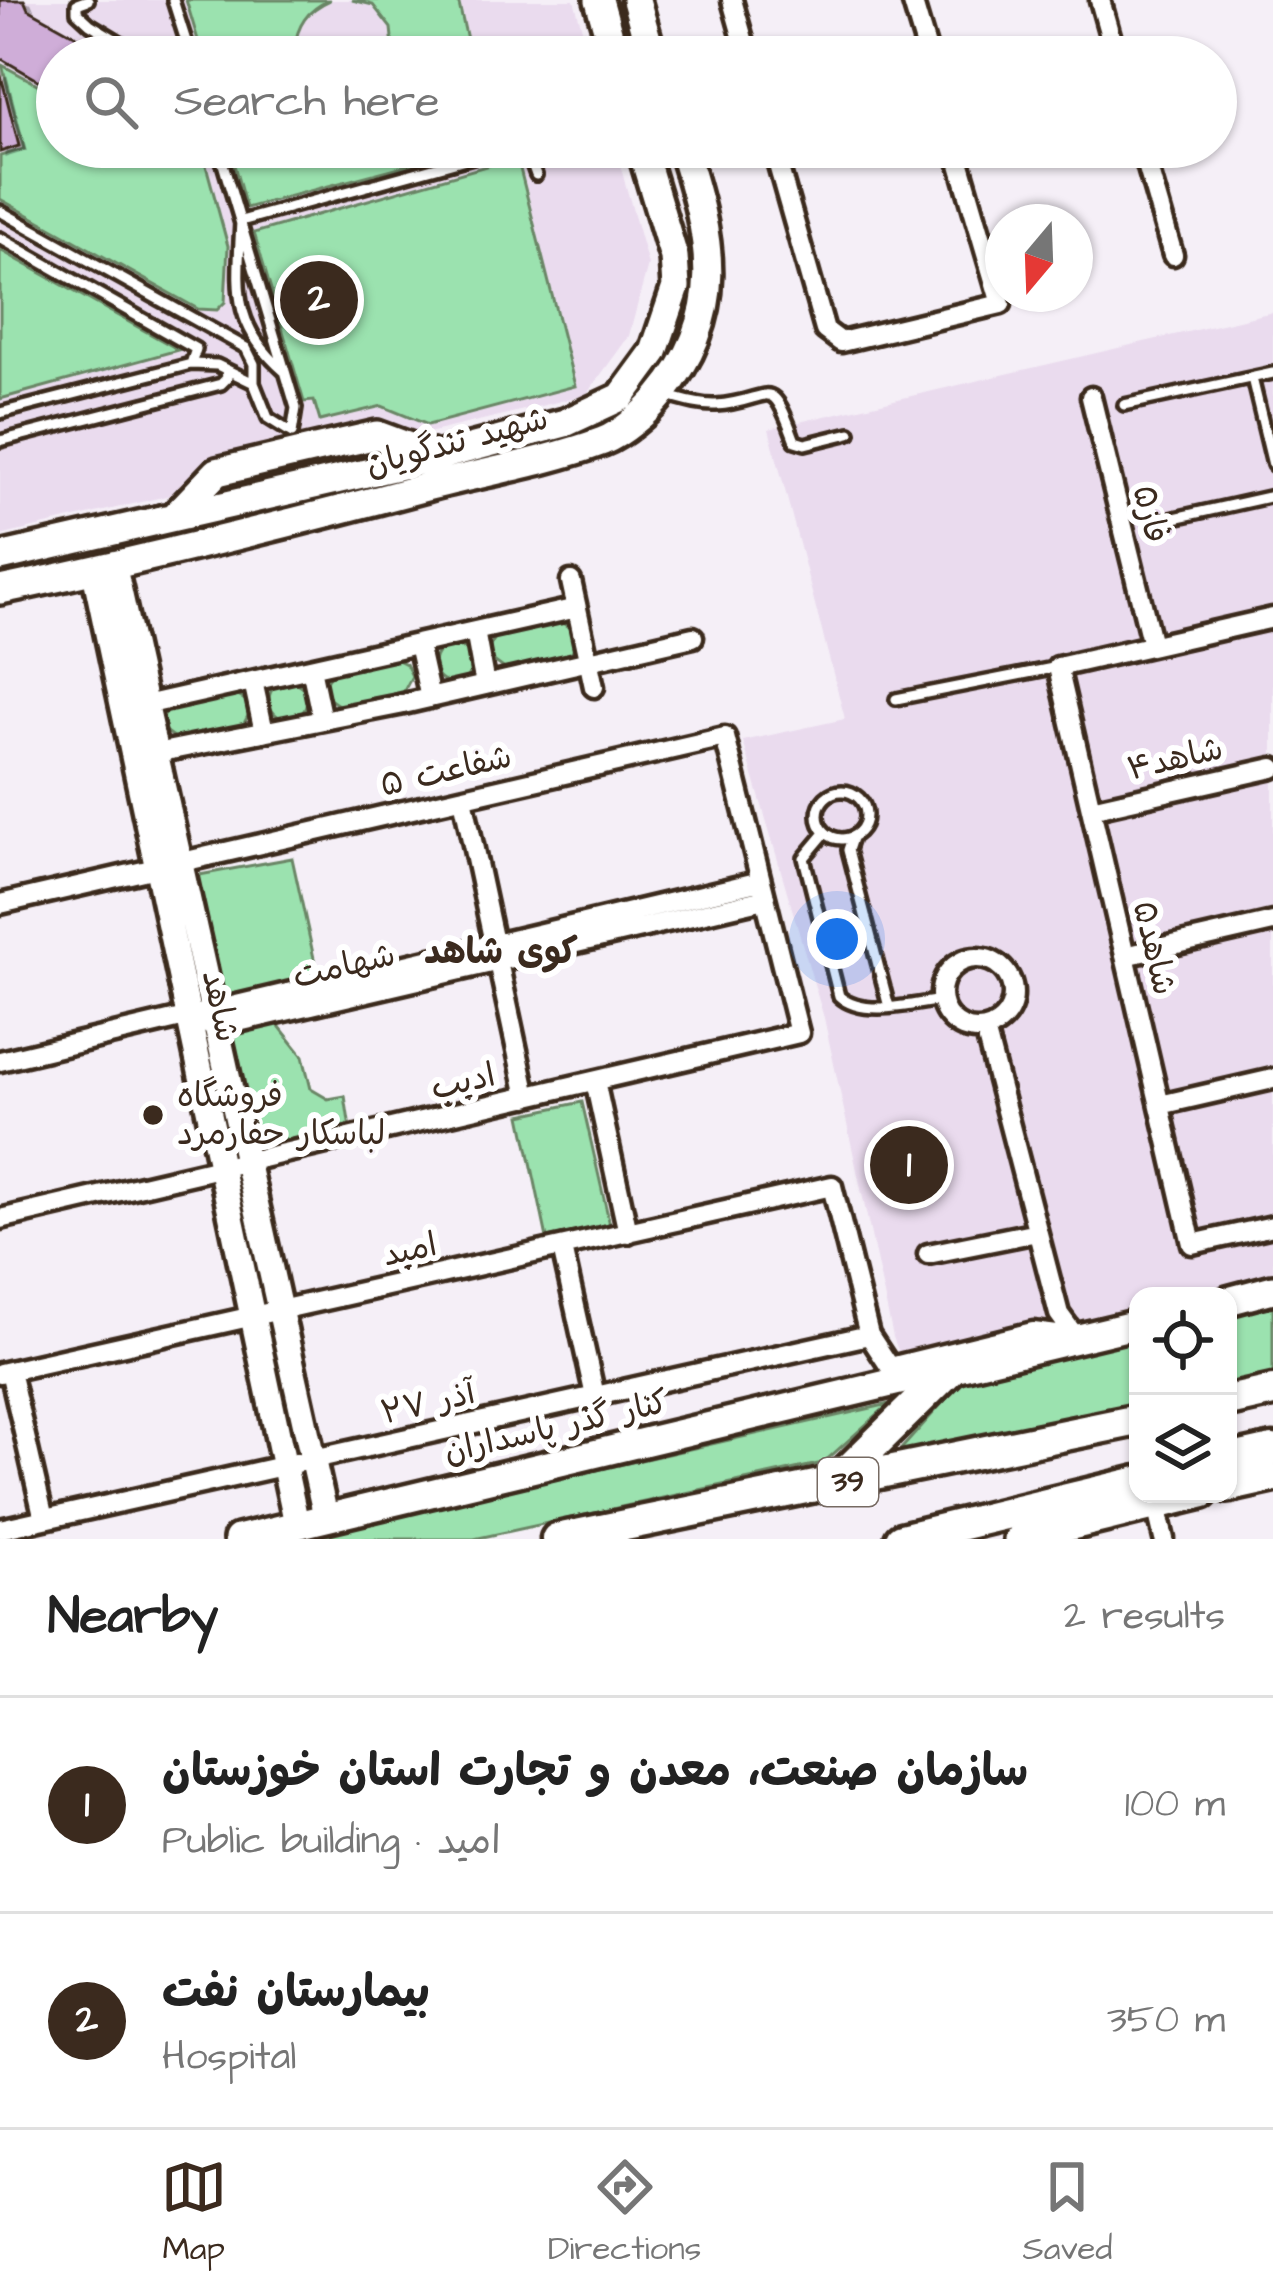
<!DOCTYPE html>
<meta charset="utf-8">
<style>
body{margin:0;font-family:"Architects Daughter","Playpen Sans Arabic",sans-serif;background:#f2f2f2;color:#222}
.controls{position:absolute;right:36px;bottom:36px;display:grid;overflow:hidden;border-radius:24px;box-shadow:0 3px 9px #0004}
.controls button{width:108px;height:108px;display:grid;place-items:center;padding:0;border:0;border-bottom:3px solid #e0e0e0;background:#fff;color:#222;font:60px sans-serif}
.compass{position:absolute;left:985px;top:204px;width:108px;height:108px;border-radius:50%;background:#fff;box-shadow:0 3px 9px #0004;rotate:199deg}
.you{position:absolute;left:837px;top:939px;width:42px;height:42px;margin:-30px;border:9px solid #fff;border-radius:50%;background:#1a73e8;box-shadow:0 0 0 18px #1a73e833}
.badge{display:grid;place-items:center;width:78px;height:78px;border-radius:50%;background:#3b2a1e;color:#fff;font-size:39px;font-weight:700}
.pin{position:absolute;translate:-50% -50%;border:6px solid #fff;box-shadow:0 3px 12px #0006}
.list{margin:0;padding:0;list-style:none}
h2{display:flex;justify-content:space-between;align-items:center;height:156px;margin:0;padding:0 48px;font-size:51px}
h2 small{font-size:39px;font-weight:400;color:#767676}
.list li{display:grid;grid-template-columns:78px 1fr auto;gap:36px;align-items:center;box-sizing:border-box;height:216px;padding:0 48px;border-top:3px solid #e0e0e0}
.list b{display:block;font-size:45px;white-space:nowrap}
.list p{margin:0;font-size:39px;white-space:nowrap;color:#767676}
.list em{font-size:39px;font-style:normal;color:#767676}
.icon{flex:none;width:66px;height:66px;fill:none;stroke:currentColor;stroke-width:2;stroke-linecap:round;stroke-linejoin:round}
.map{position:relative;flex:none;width:1273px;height:1539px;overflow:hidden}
.search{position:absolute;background:#fff;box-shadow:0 3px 9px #0004;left:36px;right:36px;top:36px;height:132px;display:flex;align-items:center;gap:30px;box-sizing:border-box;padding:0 42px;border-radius:66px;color:#767676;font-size:45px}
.sheet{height:588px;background:#fff}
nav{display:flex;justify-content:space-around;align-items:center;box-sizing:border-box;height:168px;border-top:3px solid #e0e0e0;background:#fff;font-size:33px;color:#767676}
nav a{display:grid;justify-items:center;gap:6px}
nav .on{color:#3b2a1e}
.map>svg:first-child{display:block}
</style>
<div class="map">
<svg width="1273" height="1539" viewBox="0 0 1273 1539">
<defs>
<filter id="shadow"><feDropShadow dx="6" dy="4" stdDeviation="0" flood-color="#0004"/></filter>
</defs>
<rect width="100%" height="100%" fill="#f5eff7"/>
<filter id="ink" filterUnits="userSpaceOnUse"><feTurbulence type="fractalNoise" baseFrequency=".00833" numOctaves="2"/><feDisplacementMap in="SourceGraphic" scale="24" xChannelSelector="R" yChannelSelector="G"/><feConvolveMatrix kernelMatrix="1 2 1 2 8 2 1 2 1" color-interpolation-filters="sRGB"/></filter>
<g filter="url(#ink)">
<path fill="#eadbee" d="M0,0h574l16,57h-533v90h558l33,118 -19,71 -43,59 -586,141z
M1273,312v962l-88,22h-47v12l-234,58 -11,-29 -69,-319 -81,-277 102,-22 -76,-290z"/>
<path fill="#9be2af" stroke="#6b8666" stroke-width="3" d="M186,0h144c-23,10 -33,25 -36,50l-29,7h-62z
M352,0h106l13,57h-77l-3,-29 -18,-23z
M2,65l55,30v52h144l27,99 -3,56 -8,8 -19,-1 -198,-110v-43l24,-7z
M229,147h246l-229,61z
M517,157l58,229 -147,39 -46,-19 -62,15 -6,-20 -10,1 -50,-169z
M0,250l172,96 6,4 -178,49z
M560,621l15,11 1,13 -7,11 -63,14 -15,-11 -1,-13 7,-11z
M434 664a19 19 0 1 1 38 0a19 19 0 1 1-38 0Z
M394,658l12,6 6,12 -9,17 -62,14 -16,-11 -1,-13 8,-11z
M269 700a19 19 0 1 1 38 0a19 19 0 1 1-38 0Z
M233,693l12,7 5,12 -9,17 -62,12 -16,-12v-13l8,-10z
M292,858l27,123 -94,21 -31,-126z
M272,1017l31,39 8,33 17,10 17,-3 6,39 -92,23 -29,-131z
M582,1102l28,123 -63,13 -26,-123z
M1273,1302v72l-45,10v-70z
M1138,1336v67l-244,54 68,-76z
M889,1404l-66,59 -349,76h-183z"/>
<path fill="#cfadd8" stroke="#3b2a1e" stroke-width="3" filter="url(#shadow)" d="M0,0h24l4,9 81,45 -52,3v34l-57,-33z
M0,72l19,74 -19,6z"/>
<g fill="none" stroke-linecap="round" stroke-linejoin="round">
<defs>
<path id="service" d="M88,0l-11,4v8l13,12 55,33
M173,0l18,57
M526,147l10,28
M0,211l246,137 8,16v19
M0,238l196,111 -5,15
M284,371c-54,-48 -46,-83 -43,-150l268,-74
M1252,378l21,87
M667,396c15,4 33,10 49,9 56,-3 53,-36 79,36l10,3 45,-11
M1124,405l149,-32
M0,413l191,-49 26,1 37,18 14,35 24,15 4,-25 -78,-261
M0,441l221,-57 6,-6 -1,-8
M1152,523l121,-27
M896,699l162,-32
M818 815a24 24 0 1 1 48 0a24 24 0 1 1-48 0Z
M825,833l-21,25 35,138c23,22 74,8 102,4
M852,838l-4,12 41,157"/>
<path id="minor" d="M732,0l16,57
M912,0l17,57
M1100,0l16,57
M773,147l52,183 16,12 160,-38 -46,-157
M1142,147l31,108
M1091,397l61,248
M571,581l23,106
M1273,618l-215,49 134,577 81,-18
M475,631l10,54
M418,644l12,54
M311,668l11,52
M253,681l11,51
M145,705l432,-97
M156,753l243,-48 294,-68
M463,798l64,299
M1091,809l182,-41
M0,904l725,-167 74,296 -799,186
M1125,956l148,-34
M941 994a36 36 0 1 1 72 0a36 36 0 1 1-72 0Z
M209,1024l8,3 548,-128
M985,1030l74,284 19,26
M0,1061l761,-180
M595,1081l33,152
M1160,1105l113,-26
M562,1248l33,148
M928,1254l109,-22
M10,1371l34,148
M0,1373l832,-187 37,149 21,32 143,-35 32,4
M1156,1505l8,34
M0,1529l869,-194"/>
<path id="tertiary" d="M114,566l212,952
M94,570l203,956"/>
<path id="secondary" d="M599,0l16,57
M636,0l16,57
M174,517l43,-45 81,-19 79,-18 59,22
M0,557l436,-100 129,-34 56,-26 33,-45 22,-65 -2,-30 -33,-110
M0,590c143,-30 284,-65 426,-103 58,-15 121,-25 177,-46 18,-7 45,-30 57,-45 68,-81 52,-157 22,-249
M1228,1301l45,-12
M1228,1488l45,-10
M238,1539l900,-215
M1018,1539l185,-45"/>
<path id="trunk" d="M1228,1401l45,-10
M1228,1460l45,-10
M834,1484l116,-114
M557,1539l581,-119
M901,1539l237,-57"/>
</defs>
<use href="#service" stroke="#3b2a1e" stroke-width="18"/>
<use href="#minor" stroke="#3b2a1e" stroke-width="27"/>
<use href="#tertiary" stroke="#3b2a1e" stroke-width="33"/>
<use href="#secondary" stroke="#3b2a1e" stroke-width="36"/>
<use href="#trunk" stroke="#3b2a1e" stroke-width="39"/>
<use href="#service" stroke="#fff" stroke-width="9"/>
<use href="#minor" stroke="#fff" stroke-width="18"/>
<use href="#tertiary" stroke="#fff" stroke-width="24"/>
<use href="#secondary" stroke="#fff" stroke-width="27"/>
<use href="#trunk" stroke="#fff" stroke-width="30"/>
</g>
</g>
<circle fill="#3b2a1e" stroke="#fff" stroke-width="4.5" cx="153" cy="1115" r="12"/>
<g text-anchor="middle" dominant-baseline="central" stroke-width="12" stroke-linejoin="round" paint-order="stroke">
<rect fill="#fff" stroke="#766a62" stroke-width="3" x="818" y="1458" width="60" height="48" rx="9"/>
<g font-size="30" font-weight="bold" fill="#3b2a1e">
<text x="848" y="1482">39</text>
</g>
<g font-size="33" fill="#3b2a1e" stroke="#fff">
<text transform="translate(457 442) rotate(-15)">شهید تندگویان</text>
<text transform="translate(1150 514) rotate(76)">فاز۵</text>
<text transform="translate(1175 759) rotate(-13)">شاهد۴</text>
<text transform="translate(446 771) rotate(-13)">شفاعت ۵</text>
<text transform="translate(1154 948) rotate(77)">شاهد۵</text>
<text transform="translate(344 966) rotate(-13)">شهامت</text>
<text transform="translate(220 1006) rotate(78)">شاهد</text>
<text transform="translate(463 1082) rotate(-13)">ادیب</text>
<text transform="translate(410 1250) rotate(-12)">امید</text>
<text transform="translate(428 1403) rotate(-13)">آذر ۲۷</text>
<text transform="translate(556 1427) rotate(-13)">کنار گذر پاسداران</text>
</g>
<g font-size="33" fill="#3b2a1e" stroke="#fff" text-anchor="start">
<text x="177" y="1096">فروشگاه<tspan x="177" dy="38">لباسکار حفارمرد</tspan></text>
</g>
<g font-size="36" font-weight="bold" fill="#3b2a1e" stroke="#fff">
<text x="501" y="952">کوی شاهد</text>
</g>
</g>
</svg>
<div class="controls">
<button><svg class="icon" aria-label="locate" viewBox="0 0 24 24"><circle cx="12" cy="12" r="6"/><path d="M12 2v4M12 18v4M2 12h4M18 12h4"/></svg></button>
<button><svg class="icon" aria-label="layers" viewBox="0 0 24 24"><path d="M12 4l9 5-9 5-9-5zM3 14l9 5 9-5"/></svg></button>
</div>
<svg class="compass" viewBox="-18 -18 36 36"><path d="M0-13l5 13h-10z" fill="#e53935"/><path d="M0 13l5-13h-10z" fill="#767676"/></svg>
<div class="you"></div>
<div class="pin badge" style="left:909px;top:1165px">1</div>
<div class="pin badge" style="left:319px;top:300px">2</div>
<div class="search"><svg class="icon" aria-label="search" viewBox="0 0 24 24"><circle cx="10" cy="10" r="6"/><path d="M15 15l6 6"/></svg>Search here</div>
</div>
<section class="sheet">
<h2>Nearby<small>2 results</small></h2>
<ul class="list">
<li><span class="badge">1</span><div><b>سازمان صنعت، معدن و تجارت استان خوزستان</b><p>Public building · امید</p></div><em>100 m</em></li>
<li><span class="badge">2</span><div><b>بیمارستان نفت</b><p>Hospital</p></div><em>350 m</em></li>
</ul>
</section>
<nav>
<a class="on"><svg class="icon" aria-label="map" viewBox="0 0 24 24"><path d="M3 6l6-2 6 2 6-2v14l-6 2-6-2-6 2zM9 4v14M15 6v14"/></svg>Map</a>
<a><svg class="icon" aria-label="directions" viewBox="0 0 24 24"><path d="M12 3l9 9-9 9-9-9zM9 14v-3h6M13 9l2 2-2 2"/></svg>Directions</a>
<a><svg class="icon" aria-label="saved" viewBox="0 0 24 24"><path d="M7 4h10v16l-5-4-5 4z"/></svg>Saved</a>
</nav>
